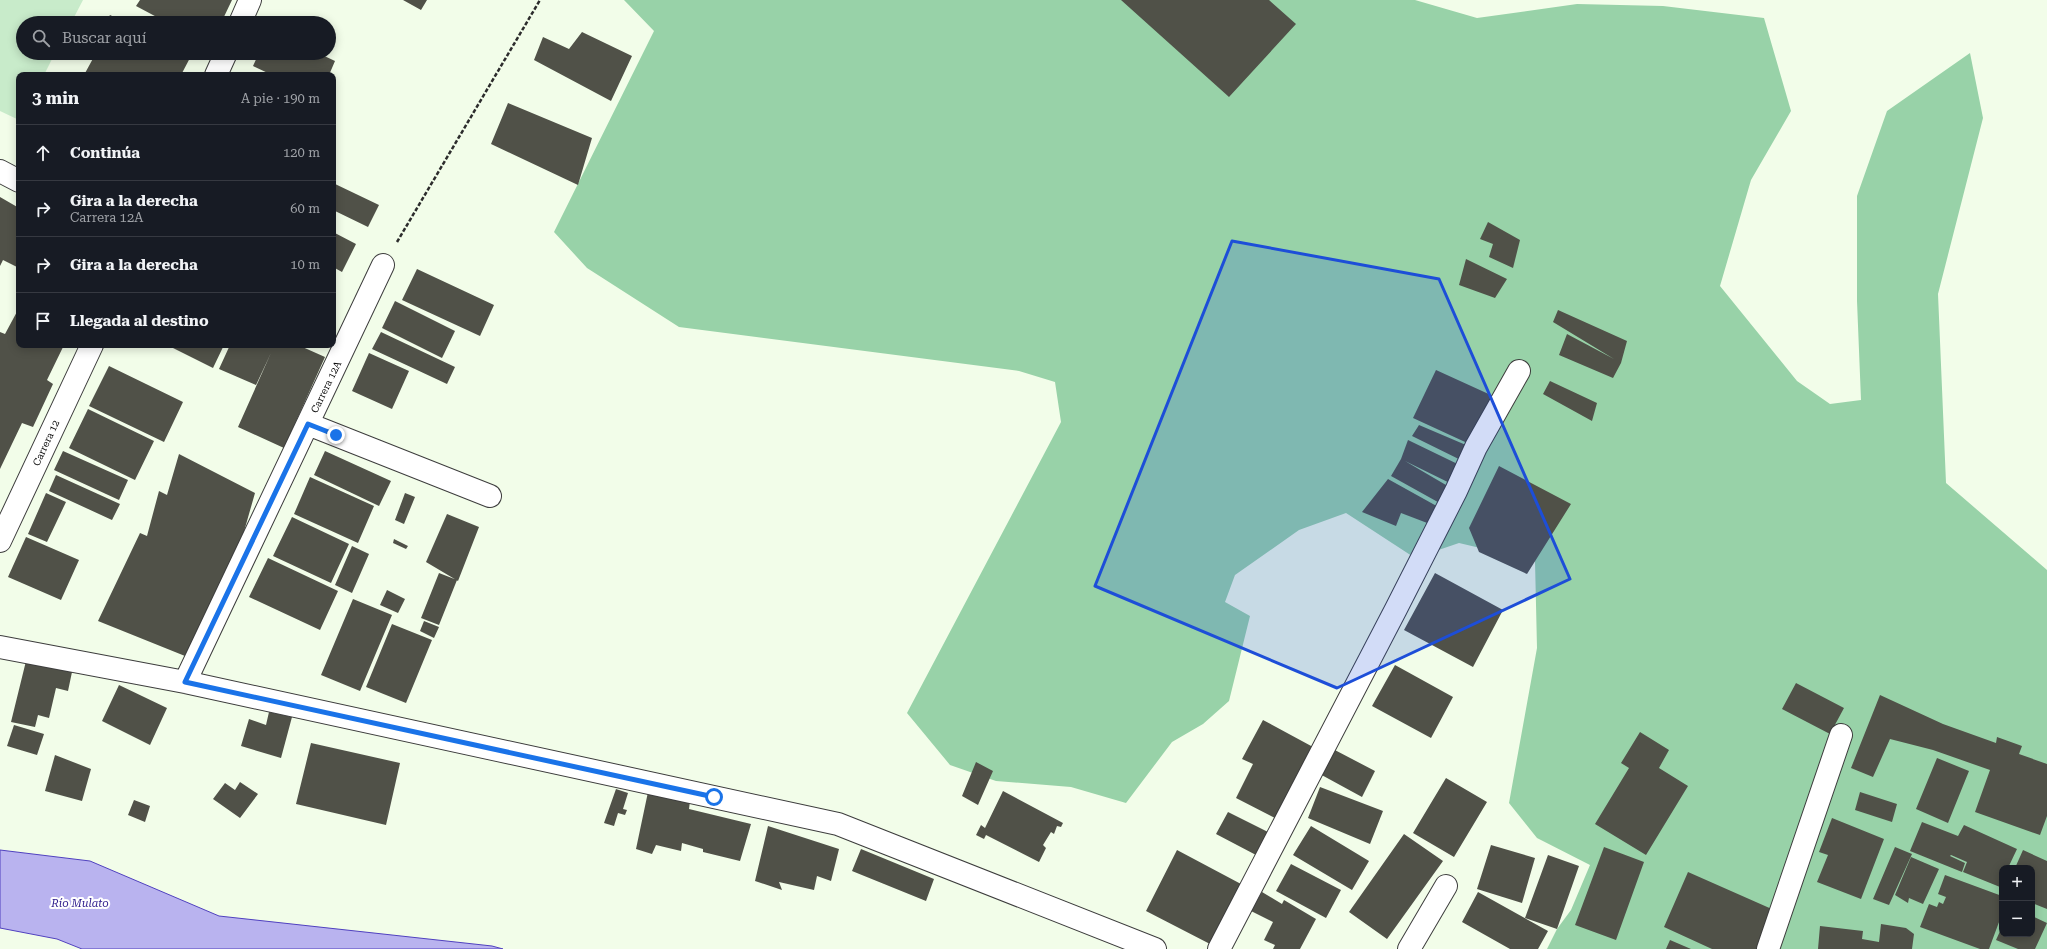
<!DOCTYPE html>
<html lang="es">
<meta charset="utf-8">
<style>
body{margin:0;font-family:"Roboto Serif",serif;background:#20242c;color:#f1f3f6}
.controls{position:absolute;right:12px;bottom:12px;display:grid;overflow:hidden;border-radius:8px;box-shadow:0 2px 10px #0003}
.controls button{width:36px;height:36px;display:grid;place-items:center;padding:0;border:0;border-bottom:1px solid #363941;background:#171b24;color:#f1f3f6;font:20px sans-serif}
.stop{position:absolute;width:12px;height:12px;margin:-9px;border:3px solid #1a73e8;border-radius:50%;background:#fff}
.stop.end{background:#1a73e8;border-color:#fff;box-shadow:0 1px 4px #0008}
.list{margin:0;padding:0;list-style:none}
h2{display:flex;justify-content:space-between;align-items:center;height:52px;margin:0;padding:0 16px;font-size:17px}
h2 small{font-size:13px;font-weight:400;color:#9ea1a6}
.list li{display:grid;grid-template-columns:26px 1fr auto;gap:12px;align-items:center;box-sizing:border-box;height:56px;padding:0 16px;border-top:1px solid #363941}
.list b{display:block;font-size:15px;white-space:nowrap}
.list p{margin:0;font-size:13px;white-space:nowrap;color:#9ea1a6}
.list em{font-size:13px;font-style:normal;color:#9ea1a6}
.icon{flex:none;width:22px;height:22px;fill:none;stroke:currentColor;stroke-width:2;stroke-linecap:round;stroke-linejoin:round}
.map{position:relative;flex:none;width:2047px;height:949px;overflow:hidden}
.search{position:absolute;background:#171b24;box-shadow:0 2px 10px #0003;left:16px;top:16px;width:320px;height:44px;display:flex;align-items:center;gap:10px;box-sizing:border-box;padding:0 14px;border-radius:22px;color:#9ea1a6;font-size:15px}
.panel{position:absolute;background:#171b24;box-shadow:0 2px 10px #0003;left:16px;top:72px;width:320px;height:276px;border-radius:8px}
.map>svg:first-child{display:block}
</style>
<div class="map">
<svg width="2047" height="949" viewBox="0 0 2047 949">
<rect width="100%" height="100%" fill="#f2fde9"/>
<path fill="#98d2a8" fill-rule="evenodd" d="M624,0h791l62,18 100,-14 86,2 101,12 27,93 -40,69 -31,106 77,95 33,23 31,-4 -4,-99v-105l30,-85 83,-58 13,65 -45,176 8,189 101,87v379h-500l10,-20 14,-19 19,-45 -53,-27 -28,-35 28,-155 -2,-87 -76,-18 -44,15 -69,-45 -47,17 -64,45 -10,27 25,14 -21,85 -26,23 -31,18 -46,61 -55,-16 -75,-6 -46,-16 -43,-52 154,-291 -6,-40 -36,-11 -340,-44 -92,-59 -33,-36 100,-201zM2002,868h30v66h-30z"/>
<path fill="#c8ebca" d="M0,0h83l-12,23h-48v30h32l-11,22h-25v45l-19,-9z"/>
<path fill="#b9b3ef" stroke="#5041bf" d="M0,850l90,11 129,55 273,30 11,3h-421l-25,-10 -57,-11z"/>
<path fill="#505148" d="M140,0h92l-11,23 -10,-4 -1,4h-42l-32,-17z
M403,0h24l-6,10z
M1121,0h148l27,24 -67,73z
M110,15l16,8h-21z
M582,32l50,24 -21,45 -77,-41 9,-23 26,12z
M96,53h89l6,3 -10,19h-97z
M259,53h59l17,8 -6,14h-57l-19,-9z
M508,103l84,35 -14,47 -87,-41z
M333,183l46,22 -11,22 -35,-17z
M0,197l19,11v60l-16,-8 -3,6z
M1488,222l32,18 -7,28 -24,-11 4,-13 -13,-5z
M333,232l23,12 -14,28 -9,-5z
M1466,259l41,20 -12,19 -36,-13z
M417,269l77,36 -14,31 -78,-36z
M395,301l60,30 -13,27 -60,-30z
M19,308v37h45l-17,35 6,4 -20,43 -11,-4 -22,46v-137l5,2z
M1558,310l69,31 -6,22 -8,15 -54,-23 8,-21 47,25 -61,-37z
M381,332l74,35 -8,17 -75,-35z
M167,345h57l-11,23z
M230,345h68l27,12 -41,91 -46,-21 33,-74 -15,32 -37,-16z
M369,353l40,18 -17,38 -40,-18z
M109,366l74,36 -19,40 -75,-36z
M1436,370l57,26 -17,51 -63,-29z
M1550,381l47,22 -5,18 -49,-27z
M88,409l66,32 -19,39 -66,-32z
M1419,425l61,26 -1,18 -67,-33z
M1408,440l64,31 -8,19 -59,-29 58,34 -9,16 -63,-35 10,-17z
M63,451l65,29 -9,20 -65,-30z
M325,451l66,30 -12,25 -65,-31z
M179,454l76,39 -12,42 -15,36 -43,85 -87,-35 42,-88 7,3 12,-45 8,4z
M1499,466l72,38 -44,70 -48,-22 -10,-24z
M56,475l64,29 -8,16 -63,-29z
M310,477l64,29 -16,37 -64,-29z
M1388,479l63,35 -8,15 -42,-16 -5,13 -34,-14z
M46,493l20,9 -19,40 -19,-8z
M405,493l10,4 -11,27 -9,-4z
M447,514l32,13 -21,54 -32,-19z
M292,517l57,27 -18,39 -58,-27z
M26,537l53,23 -18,40 -53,-23z
M394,539l14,7 -2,3 -13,-6z
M352,546l17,8 -17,39 -17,-8z
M268,558l70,33 -18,39 -71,-33z
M439,573l18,7 -18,45 -18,-7z
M1435,573l68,37 -30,57 -69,-37z
M387,590l18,9 -7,14 -18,-8z
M353,599l39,16 -32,76 -39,-16z
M424,621l15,6 -5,11 -14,-7z
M392,624l40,16 -26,63 -40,-16z
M26,661l46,11 -4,19 -12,-3 -7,30 -11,-3 -3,12 -24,-5z
M1395,665l58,32 -22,41 -59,-32z
M1796,683l48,25 -14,26 -48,-25z
M119,685l48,23 -17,37 -48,-24z
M1880,695l63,29 53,19 1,-6 25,9 -3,8 28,10v52l-7,19 -65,-23 15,-42 -57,-20 -43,-11 -17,38 -22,-9z
M269,712l23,5 -11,41 -40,-12 8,-27 17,6z
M1263,720l50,27 -38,71 -39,-20 17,-34 -11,-5z
M14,725l30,9 -7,21 -30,-9z
M1640,732l29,18 -10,18 29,18 -42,69 -51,-31 34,-56 -8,-5z
M311,743l89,20 -14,62 -90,-21z
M1331,748l44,23 -13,26 -44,-24z
M55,755l36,14 -9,32 -37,-10z
M1937,758l32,13 -21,52 -32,-14z
M976,762l17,9 -15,34 -16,-9z
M1446,778l41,24 -33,55 -41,-24z
M240,782l18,12 -18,24 -27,-19 12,-16 10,7z
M1320,787l63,24 -13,33 -62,-26z
M616,789l12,4 -5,16 4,1 -2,5 -7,-2 -4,13 -10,-3z
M1003,791l60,32 -2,4 -4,-1 -3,8 -3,-2 -8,13 3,3 -7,14 -53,-27 -2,4 -8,-4 5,-10 4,3z
M648,792l42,9 -1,8 62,15 -11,37 -37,-9v-3l-21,-6 -1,8 -25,-6 -4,9 -16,-5z
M1860,792l37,12 -5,18 -37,-12z
M134,800l16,6 -5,16 -17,-7z
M1228,812l40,20 -12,23 -40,-21z
M1832,818l52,21 -23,60 -44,-17 11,-27 -9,-3z
M1922,822l36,14 6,-11 53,24 -9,19h-6v14l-2,5 -37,-15 4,-10 -16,-7 -1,1 15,7 -3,9 -52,-21z
M768,826l71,23 -8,32 -14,-5 -3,14 -35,-8 3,8 -27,-9z
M1311,826l58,35 -17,29 -59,-35z
M1404,834l39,27 -56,78 -38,-27z
M1491,845l44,13 -13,45 -45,-14z
M1604,847l40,15 -28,78 -41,-15z
M1895,847l17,7 -23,51 -16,-6z
M861,849l73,30 -8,22 -74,-30z
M1177,850l64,34 -31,60 -64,-33z
M2023,850l24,11v48l-15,-6v-35h-17z
M1548,855l31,11 -22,63 -32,-11z
M1911,857l28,12 -16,35 -14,-6 -1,5 -13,-8z
M1291,864l50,26 -15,28 -50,-27z
M1688,872l86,38 -18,39h-44l-48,-22z
M1945,875l57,21v18l-13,35h-9l-60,-22 9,-23 8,3 2,-5 4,2 3,-7 -8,-3z
M1262,892l20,12 2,-4 32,19 -16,30h-27l2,-4 -11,-5 9,-18 -22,-11z
M1478,892l70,39 -10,18h-28l-48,-27z
M2032,916l15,7 -12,26h-17l-22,-9 6,-13v7h30z
M1881,924l25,4 8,6 -2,15h-94l2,-23 43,5 -1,8 17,3z
M1670,940l21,9h-25z"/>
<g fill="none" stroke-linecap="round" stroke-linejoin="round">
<defs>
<path id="minor" d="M240,23l10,-23
M216,75l10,-22
M0,171l19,10
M308,424l182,72
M0,541l92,-196
M0,647l185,35 653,142 317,125
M185,682l198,-417
M1219,949l177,-340 60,-118 20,-44 43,-76
M1409,949l37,-63
M1768,949l73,-214"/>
</defs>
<use href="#minor" stroke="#3d3d3d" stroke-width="24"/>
<path stroke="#2c2c2c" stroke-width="2.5" stroke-dasharray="4 2" stroke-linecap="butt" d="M397,242l143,-242"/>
<use href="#minor" stroke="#fff" stroke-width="22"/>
</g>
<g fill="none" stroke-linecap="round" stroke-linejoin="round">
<path stroke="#1a73e8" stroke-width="5" d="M336,435l-28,-11 -123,258 529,115"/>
</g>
<path fill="#1d4ed8" fill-opacity="0.2" stroke="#1d4ed8" stroke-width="3" stroke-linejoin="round" d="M1232,241l207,38 131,300 -233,109 -242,-102z"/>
<g text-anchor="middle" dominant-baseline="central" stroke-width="4" stroke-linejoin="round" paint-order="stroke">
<g font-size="10" fill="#0a0a0a" stroke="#fff">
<text transform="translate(326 387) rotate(-64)">Carrera 12A</text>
<text transform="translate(46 443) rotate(-65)">Carrera 12</text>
</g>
<g font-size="11" font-style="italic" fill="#32218e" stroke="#fff">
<text x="80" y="903">Río Mulato</text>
</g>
</g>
</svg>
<div class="controls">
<button>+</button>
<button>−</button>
</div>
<div class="stop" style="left:714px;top:797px"></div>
<div class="stop end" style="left:336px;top:435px"></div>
<div class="search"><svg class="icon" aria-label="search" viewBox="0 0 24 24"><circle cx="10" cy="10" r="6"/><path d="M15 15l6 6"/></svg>Buscar aquí</div>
<section class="panel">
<h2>3 min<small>A pie · 190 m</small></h2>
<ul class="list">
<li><svg class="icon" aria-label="ahead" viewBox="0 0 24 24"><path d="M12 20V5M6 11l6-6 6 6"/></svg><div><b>Continúa</b></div><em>120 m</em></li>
<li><svg class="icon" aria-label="right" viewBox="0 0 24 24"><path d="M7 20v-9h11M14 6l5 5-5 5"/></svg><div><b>Gira a la derecha</b><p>Carrera 12A</p></div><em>60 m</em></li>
<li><svg class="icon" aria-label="right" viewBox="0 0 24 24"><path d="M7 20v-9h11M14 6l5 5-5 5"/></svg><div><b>Gira a la derecha</b></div><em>10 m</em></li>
<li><svg class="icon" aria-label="arrive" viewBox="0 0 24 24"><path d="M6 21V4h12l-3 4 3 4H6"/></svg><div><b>Llegada al destino</b></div></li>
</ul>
</section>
</div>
